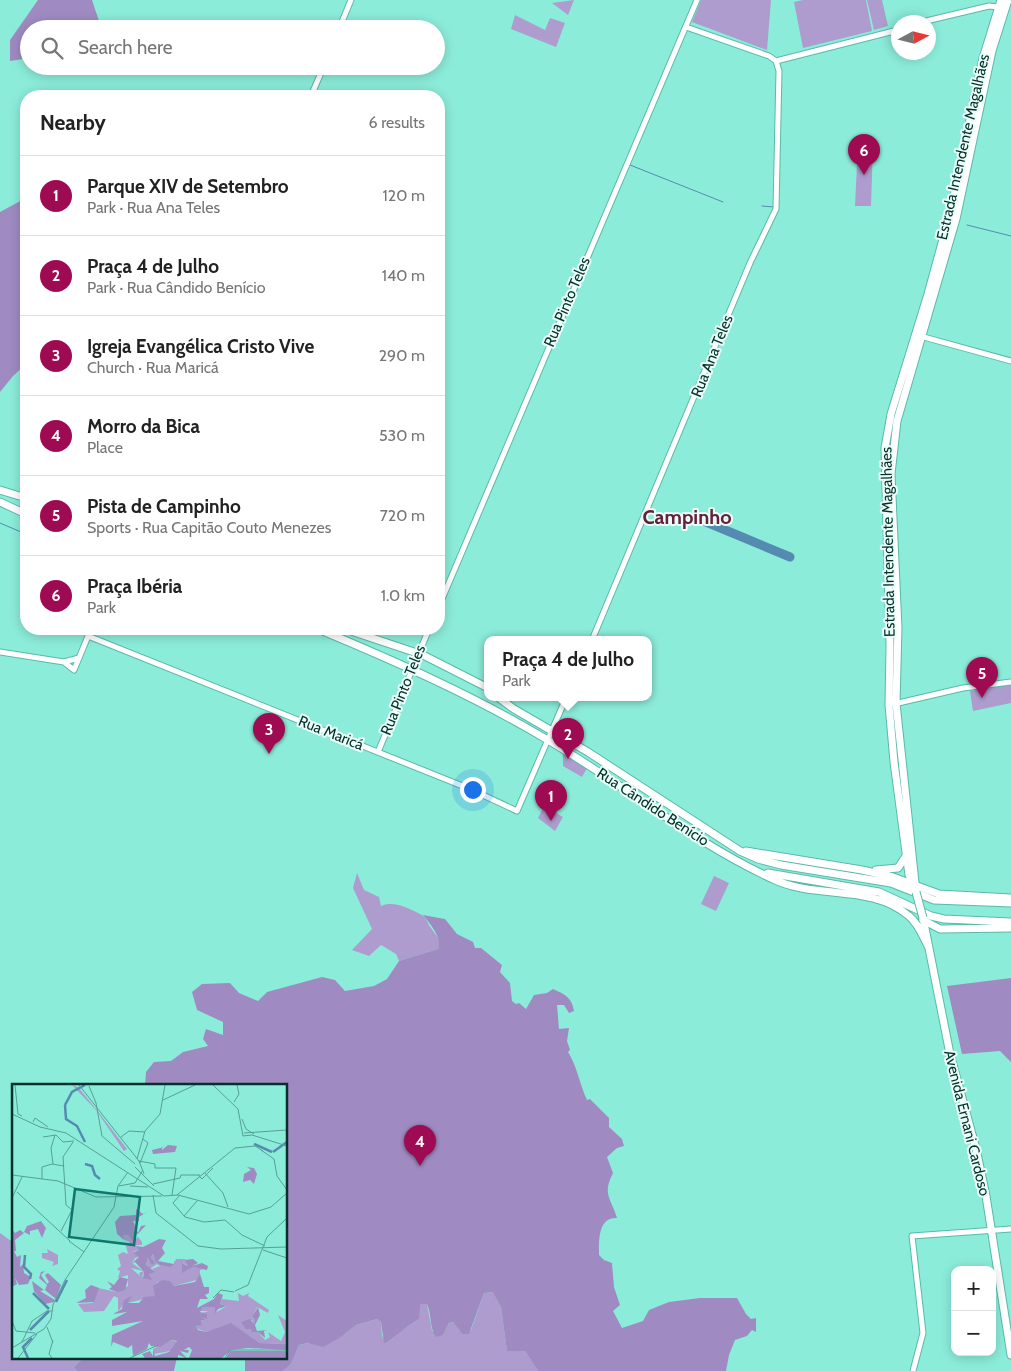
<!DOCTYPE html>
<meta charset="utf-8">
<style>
body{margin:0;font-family:Cabin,sans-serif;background:#f2f2f2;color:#222}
.controls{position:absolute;right:15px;bottom:15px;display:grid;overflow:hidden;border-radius:10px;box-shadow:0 2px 12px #0003}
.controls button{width:45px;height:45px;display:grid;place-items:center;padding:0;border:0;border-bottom:1px solid #e0e0e0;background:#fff;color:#222;font:25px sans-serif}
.compass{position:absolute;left:891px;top:15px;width:45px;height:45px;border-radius:50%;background:#fff;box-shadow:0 2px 12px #0003;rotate:83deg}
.you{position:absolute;left:472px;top:789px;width:18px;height:18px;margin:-12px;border:4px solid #fff;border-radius:50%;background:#1a73e8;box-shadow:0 0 0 8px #1a73e833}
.badge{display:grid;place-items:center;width:32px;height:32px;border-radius:50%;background:#9f0b52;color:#fff;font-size:16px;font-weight:700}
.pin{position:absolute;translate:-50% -41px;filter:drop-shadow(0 1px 2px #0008)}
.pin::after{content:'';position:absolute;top:26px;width:18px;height:15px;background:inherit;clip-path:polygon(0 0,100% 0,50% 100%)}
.popup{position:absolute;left:484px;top:636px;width:168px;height:65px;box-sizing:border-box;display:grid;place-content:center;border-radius:10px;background:#fff;filter:drop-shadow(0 1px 4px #0005);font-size:16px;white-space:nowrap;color:#767676}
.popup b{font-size:19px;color:#222}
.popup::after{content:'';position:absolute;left:50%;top:100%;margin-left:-10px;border:10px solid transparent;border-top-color:#fff}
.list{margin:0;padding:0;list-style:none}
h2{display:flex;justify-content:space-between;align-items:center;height:65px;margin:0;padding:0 20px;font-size:21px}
h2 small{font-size:16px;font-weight:400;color:#767676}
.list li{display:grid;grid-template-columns:32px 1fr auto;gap:15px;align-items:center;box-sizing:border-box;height:80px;padding:0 20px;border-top:1px solid #e0e0e0}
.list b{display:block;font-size:19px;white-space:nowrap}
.list p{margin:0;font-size:16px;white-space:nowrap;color:#767676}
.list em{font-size:16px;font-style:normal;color:#767676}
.icon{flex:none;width:28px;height:28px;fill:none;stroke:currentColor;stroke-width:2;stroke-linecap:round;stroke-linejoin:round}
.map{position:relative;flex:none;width:1011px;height:1371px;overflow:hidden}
.search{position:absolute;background:#fff;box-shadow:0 2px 12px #0003;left:20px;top:20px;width:425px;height:55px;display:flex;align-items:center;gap:12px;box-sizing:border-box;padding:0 18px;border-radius:28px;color:#767676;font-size:19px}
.panel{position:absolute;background:#fff;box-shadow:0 2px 12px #0003;left:20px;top:90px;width:425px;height:545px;border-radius:20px}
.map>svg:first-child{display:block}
</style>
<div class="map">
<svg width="1011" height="1371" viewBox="0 0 1011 1371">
<rect width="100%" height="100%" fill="#8cecda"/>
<path fill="#ad9ccd" d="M574,0l-6,15 -16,-12z
M701,0h70l-4,50 -75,-28z
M803,0h63l6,31 -69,17 -9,-46z
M867,0h15l6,26 -14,4z
M515,15l30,15 5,-12 15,5 -9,24 -45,-18z
M858,144l15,1 -2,61h-16z
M1011,684v19l-38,8 -3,-20z
M563,752l24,16 -5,9 -19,-11z
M544,806l19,11 -8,14 -17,-13z
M357,873l7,17 15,7 2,9c13,-6 29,3 41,9 5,3 6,10 9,13 5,8 12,11 7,21l-39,12 -3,-7 -15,-9 -12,11 -17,-6 20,-21 -19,-41z
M714,876l15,7 -13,28 -15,-7z
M0,1233l14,10v114h70l-10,10 3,4h-77z
M494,1292l7,15 6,44h18l13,20h-255l8,-7 8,-19 42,-8 15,-12 21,-6 4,3 1,14 4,7c12,-8 21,-17 33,-24v-15h8l5,27 11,4 6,-12 4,-1 9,12 9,-4 13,-37z"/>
<path fill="#9f8bc2" d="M38,0h54l9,27 5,2h-77v29l-19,3v-21z
M26,198v166l-13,12 -13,16v-180z
M423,915l22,4 12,15 16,8 2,6h6l21,17 -2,7 10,11 2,18 4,3 3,-1 7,6 8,-14 13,-2 6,-4c11,5 19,8 21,22l-5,2 -5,-8h-7l2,24 10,-1 -2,13 3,9 -2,2c9,14 12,33 19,48l3,-1 19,19v9l13,12 2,7 -7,2 -10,9 6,16c-11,22 -2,25 4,45 -19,-1 -18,22 -18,37l5,5 8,3 2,24 6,18 -7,6 9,17 21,-7 6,-11 20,-8 31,-4h37l9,16 5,5 5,-1v14l-4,-2 -5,6 -12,4 -6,15 -3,16h-188l-13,-20h-18l-6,-44 -8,-15 -9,1 -15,41h-7l-9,-12 -4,1 -6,12 -7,2c-7,-10 -4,-22 -9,-33h-7l-1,15c-12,7 -21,16 -33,24h-2l-3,-21 -4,-3 -21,6 -15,12 -18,10 -15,-4 -9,2 -8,19 -8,7h-38v-14h41v-272h-141l1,-13 8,-10 17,-1 12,-9 25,-6 -5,-7 3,-10 17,6v-13l-26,-12 -5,-18 10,-8 28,-1 9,10 19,8 9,-9 55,-15 13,3 10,11 29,-5 13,-7 12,-18 39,-12c5,-11 -8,-25 -15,-34z
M1011,978v84l-11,-11 -38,3 -15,-68z
M84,1357h93l-3,14h-97l-3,-4z"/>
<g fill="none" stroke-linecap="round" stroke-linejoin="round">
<path stroke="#558bb1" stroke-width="1" d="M630,165l93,37
M762,206l12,1
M967,225l44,11
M0,523l21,9"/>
<path stroke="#558bb1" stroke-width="9" d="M707,519l-1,3 84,35"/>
<defs>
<path id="minor" d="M922,22l67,-16 9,1
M686,27l83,29 7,5 122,-31
M339,29l12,-29
M311,96l13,-30
M920,336l91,25
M439,606l258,-606
M88,636l382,153 47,22 49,-113
M592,640l158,-377 26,-54 3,-138 -3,-10
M0,652l64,10 15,-4
M64,662l10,8 17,-41
M894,704l69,-16 48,-6
M378,752l51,-123
M913,1371l10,-38 -11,-97 99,-7"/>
<path id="major" d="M0,490l26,8
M0,502l26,12
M318,629c77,32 156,67 228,110 78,45 147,104 229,141 41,19 98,4 134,36 10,8 14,21 20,32
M345,629l78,26 65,33
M499,698l15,11 74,43 152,99 18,8 23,6 110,18 43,17 77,3
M746,851l116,19 31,7 46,17 72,4
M876,870l22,-2 8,-12
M768,873l111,19 52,24 13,3 67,3
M915,886l-6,-11 -15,-113 -5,-57 1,-60 -5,-197 6,-34 37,-120 23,-84 32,-152 18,-58
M916,892l-20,-189 2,-75 -7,-154 6,-53 59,-202 36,-168 16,-51
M923,918l27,136 26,95 10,47 25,159
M923,920l17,9 71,-1"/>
</defs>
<use href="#minor" stroke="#59baa9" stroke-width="7"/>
<use href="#major" stroke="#59baa9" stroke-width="9"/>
<use href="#minor" stroke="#fff" stroke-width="5"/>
<use href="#major" stroke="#fff" stroke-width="7"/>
<defs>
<path id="major-bridge" d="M916,892l7,26"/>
</defs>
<use href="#major-bridge" stroke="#59baa9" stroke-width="9" stroke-linecap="butt"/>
<use href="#major-bridge" stroke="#fff" stroke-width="7"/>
</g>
<g text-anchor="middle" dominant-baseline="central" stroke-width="4" stroke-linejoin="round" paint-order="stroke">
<g font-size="15" fill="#04302a" stroke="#ebfdf9">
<text transform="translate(963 147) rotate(-77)">Estrada Intendente Magalhães</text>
<text transform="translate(567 302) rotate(-67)">Rua Pinto Teles</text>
<text transform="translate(712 356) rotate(-68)">Rua Ana Teles</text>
<text transform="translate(888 542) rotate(-91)">Estrada Intendente Magalhães</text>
<text transform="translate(403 690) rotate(-68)">Rua Pinto Teles</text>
<text transform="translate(331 733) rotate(22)">Rua Maricá</text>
<text transform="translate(653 807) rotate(33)">Rua Cândido Benício</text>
<text transform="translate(967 1123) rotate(76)">Avenida Ernani Cardoso</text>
</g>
<g font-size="20" font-weight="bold" fill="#65213a" stroke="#ebfdf9">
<text x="687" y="517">Campinho</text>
</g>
</g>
<g transform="translate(12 1084)">
<rect width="275" height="275" fill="#8cecda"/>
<path d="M60,1l6,2 18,22 31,40 -3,2 -28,-41zM116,151l6,6 4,-4 4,5v3h-6l3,5 -6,2 6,5 -4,1 -3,5 11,8 -12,-3 9,8 -1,-3 5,-2 -2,6 9,2 -2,-6 5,-2 -2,-2 8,-3 -3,-2 -7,5 -4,-3 2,-8 3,7 3,-2 -3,-5 2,-4 2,7 13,5 6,-1 2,-6h9l4,7 -6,-3v9l10,-5 11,2 -4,1v9l-26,7 -13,-6 -5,3 -1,13 -27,7 3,-6 -13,14v-13l-4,-2 -10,15 -20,1 -6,-8 15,-1 5,-15 19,4 11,-6v-11l-10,3 2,-7 -3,-2 4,-3 -3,-11 5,-3 5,2 -2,-8 4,-4 -8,-3v-3zM35,165l11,6v9l-6,2 2,-4 -12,-4v-5h6zM226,209l5,3 6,-3 -1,3 21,14 -1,3 -11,-6 -5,11 3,2 -1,5 -2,-5 -11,2 12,7 -2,4 7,-1 7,8 5,-3 -2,-5 13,9 4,-9 -7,-17 9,6v23l-27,-1 -28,-19 -26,8 -10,-4 2,-4 4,1 -1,-5 6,1 -5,-4 5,-1 -5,-3 7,-2h-9l3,-4h12v6l12,-7 -7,-2 2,-5 17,2zM159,256l6,2 -7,9 -16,3 -1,-5z" fill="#ad9ccd"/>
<path d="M156,61l9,1 -2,6 -22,2 -1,-4 12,-3 -2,1v2zM235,83l7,1 3,6 -3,10 -4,-4 -7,2 1,-8 7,-4zM124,125l7,5 4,-2 -8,5v4h-6l5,12 3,-7 5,-1 -8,9h-4v8l-6,-7 -6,1 2,2 -1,1 -6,-5 -2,-12 5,-6 16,-1zM29,137l5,7 -4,10 -4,-9 -8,2v4l-6,-3 3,-6zM0,145l3,4 5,-3 4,3 -9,7 1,11h-2l3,6 4,-2 -1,12 3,-3 1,9 7,4 -3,7 -9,1 -4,-7 2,6 -5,3zM147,155l7,1 -4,8 3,5 -7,8 16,3 1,-4v4l-5,3 -9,-2 -6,-4 -2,-7 -2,4 4,5 -4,2 -3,-7 -2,7 9,7 -6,2 3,6 -9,-2 1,-6 -9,-10 -4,2 8,-7 -6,-4 6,-3 -3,-4 7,1zM181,175l5,4 -6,3 10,-3 6,3 -1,4 -14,-3 -11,6v-10l6,3 -3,-6zM33,187l-4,4 6,9 2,-2 -4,-7 3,-2 13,12 -5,14 -11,-9 2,-5 -8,-7 2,-6zM188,190l4,13h5v6l-4,2 3,4h-8l-3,9 17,-9 4,-6 5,2 -3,9 7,2 -9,3 -3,5v-7h-12l-3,5 7,2v5l-5,-2 5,4 -6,-1 1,5 -6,1 2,4 8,2 25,-9 29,20 27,1v6l-39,-2 -17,2 -9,8h-33l3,-8 -3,-3 -5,3h5l-1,3 -8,-2 7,7 -9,-3v3h-33l-3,-4 8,-3 3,5v-7l2,7 14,-4 8,-11 -6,-1 -11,7 -9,-1 -2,-3 -2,6 -14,7 -1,-11 -4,3 -15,-6 -2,5 1,-12 31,-14 -31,5v-6l15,-8 -14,2 9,-5 2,-9 8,-4 -4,7h11l5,-6 11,-1 -2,-10 8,-6 9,1 4,5 21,-4zM108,193l8,2 -3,11 -8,2 -8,-3 3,-2 -5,-6 7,4zM20,197l12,9 -4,1 15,9 -1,2 -9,2 -11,-13zM79,201l8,3 -5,14 -18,1 10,-5 -1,-8zM246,223l2,8 -5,10 2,6 11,-1 -4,1 1,7 -7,-6 -7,1 1,-4h-6l-5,-7 9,-3 4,5 1,-4 -3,-3zM218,267h57v7h-61z" fill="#9f8bc2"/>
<path fill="none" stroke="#558bb1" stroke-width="2.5" d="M53,21l1,14 11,7 8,16M53,21l7,-13 13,-7M242,60l18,8M261,68l14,-10M73,80l7,2 3,9 5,4M13,171l-1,12 7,7 -1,5M21,209l16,16M44,218l11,-22M18,246l19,-19M16,274l-5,-11 9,-9"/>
<path fill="none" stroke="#56a194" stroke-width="1" d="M3,1l3,29 4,2M67,1l60,76 5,13M201,1l25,24 5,27 9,-1 35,11M77,2l7,17 6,33 33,28M151,16l32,-15M222,18l5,-8 -2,-9M0,30l28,13 26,6 98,63 14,-1 71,19 22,-7 16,-14M230,35l4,10 8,5M21,38l2,-4 13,9M232,49l43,-3M31,53l13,-2 7,7 11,-1M109,53l8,-6 16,1M249,66l13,9 3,17 10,14M125,75l8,-28 15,-17 5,-29M127,77l16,3v4h21l-4,27M128,79l8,-20 -5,-4M41,80l-2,-16 4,-13M123,83l19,19M192,88l19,21 5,14M0,91l46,6 38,16 66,-1M186,91l4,4 11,-11M168,94l1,-3h19M30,95v-12l10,-3 12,2M141,100l27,-6M107,102l16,-3 8,-13M118,102l18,1M5,108l53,49M141,111l3,18 42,33 23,3 66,-2M165,111l58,-47 20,-2 8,5M167,112l-6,7 12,14 19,5 21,-2 17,15 23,11M0,114l10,-21M172,132l13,-15M49,147l11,-21 -6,-5 -3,-48 10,-15M57,157l15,11M251,166l24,8M223,207l13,-6 19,-48 20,-19M201,214l8,-8 13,2M0,237l4,10 19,2M35,243l6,16M10,258l10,-21 15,-10h5M0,264l32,-19 7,-10 2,-14 12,-25 49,-73 4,-21 10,-14M6,274l19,-24M40,274l-3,-4 4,-14M118,274l28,-13M213,274l5,-8h57"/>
<path fill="#0f766e" fill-opacity="0.15" stroke="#0f766e" stroke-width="2.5" d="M63,105l65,8 -6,48 -65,-8z"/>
<rect width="275" height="275" fill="none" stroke="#04302a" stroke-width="2.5"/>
</g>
</svg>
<div class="controls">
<button>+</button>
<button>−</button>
</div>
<svg class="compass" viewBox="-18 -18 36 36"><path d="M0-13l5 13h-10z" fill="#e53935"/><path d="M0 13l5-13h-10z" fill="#767676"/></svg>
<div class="you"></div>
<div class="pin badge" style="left:551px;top:821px">1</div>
<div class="pin badge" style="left:568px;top:759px">2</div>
<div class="popup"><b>Praça 4 de Julho</b>Park</div>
<div class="pin badge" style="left:269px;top:754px">3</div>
<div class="pin badge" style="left:420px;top:1166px">4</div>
<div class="pin badge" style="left:982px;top:698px">5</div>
<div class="pin badge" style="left:864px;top:175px">6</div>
<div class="search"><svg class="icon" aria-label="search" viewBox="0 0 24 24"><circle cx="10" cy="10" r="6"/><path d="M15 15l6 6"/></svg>Search here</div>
<section class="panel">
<h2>Nearby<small>6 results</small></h2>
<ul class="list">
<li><span class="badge">1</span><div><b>Parque XIV de Setembro</b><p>Park · Rua Ana Teles</p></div><em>120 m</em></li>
<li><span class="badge">2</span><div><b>Praça 4 de Julho</b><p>Park · Rua Cândido Benício</p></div><em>140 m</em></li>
<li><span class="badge">3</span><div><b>Igreja Evangélica Cristo Vive</b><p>Church · Rua Maricá</p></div><em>290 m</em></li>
<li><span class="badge">4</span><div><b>Morro da Bica</b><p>Place</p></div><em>530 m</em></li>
<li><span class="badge">5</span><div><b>Pista de Campinho</b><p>Sports · Rua Capitão Couto Menezes</p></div><em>720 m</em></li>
<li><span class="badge">6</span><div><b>Praça Ibéria</b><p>Park</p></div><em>1.0 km</em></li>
</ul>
</section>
</div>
